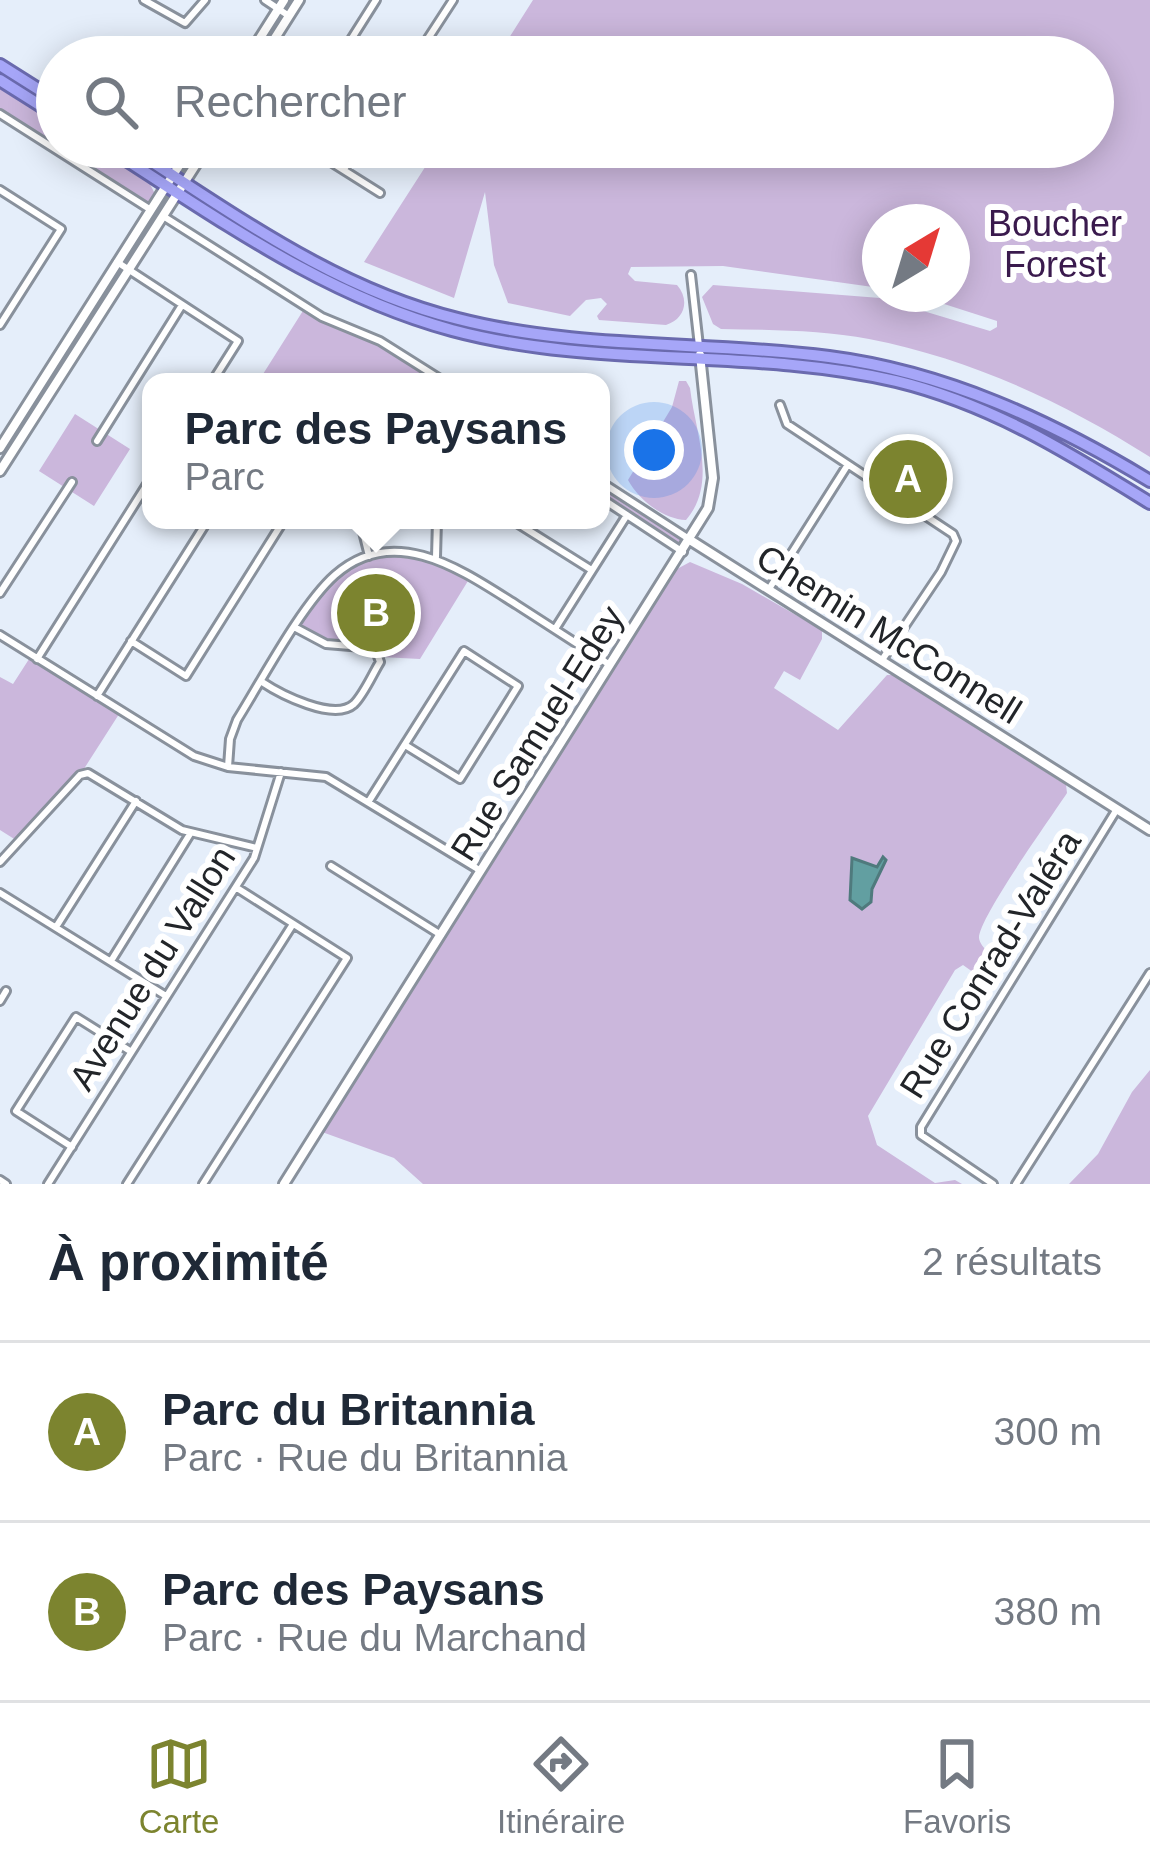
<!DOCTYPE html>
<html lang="fr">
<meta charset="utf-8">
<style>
body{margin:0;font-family:Helvetica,sans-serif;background:#f2f2f3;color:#1f2937}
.compass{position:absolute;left:862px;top:204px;width:108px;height:108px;border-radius:50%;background:#fff;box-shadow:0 6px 30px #0003;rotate:38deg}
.you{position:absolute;left:654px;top:450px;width:42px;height:42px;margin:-30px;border:9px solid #fff;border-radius:50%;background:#1a73e8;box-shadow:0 0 0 18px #1a73e833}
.badge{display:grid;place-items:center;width:78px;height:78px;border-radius:50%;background:#7c842f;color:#fff;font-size:39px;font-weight:700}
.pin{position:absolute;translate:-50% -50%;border:6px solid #fff;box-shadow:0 3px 12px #0006}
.popup{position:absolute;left:142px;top:373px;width:468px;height:156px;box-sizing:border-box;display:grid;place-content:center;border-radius:24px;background:#fff;filter:drop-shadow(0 3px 9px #0005);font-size:39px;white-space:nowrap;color:#747a83}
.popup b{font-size:45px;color:#1f2937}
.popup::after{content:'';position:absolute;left:50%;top:100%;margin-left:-24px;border:24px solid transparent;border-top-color:#fff}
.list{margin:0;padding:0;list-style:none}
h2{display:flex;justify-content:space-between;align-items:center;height:156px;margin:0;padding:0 48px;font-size:51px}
h2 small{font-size:39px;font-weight:400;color:#747a83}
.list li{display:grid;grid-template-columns:78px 1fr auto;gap:36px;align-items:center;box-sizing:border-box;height:180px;padding:0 48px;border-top:3px solid #e0e1e3}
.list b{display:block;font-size:45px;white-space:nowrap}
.list p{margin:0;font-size:39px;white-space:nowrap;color:#747a83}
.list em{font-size:39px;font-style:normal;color:#747a83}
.icon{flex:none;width:66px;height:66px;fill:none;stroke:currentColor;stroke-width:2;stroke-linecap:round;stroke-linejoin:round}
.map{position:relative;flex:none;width:1150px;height:1184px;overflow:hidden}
.search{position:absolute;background:#fff;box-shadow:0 6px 30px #0003;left:36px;right:36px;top:36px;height:132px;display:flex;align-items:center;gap:30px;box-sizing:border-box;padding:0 42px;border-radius:66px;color:#747a83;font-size:45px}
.sheet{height:516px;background:#fff}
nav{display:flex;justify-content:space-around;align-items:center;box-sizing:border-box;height:168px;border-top:3px solid #e0e1e3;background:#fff;font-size:33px;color:#747a83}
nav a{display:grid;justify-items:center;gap:6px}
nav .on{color:#7c842f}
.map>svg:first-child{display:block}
</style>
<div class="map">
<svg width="1150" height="1184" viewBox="0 0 1150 1184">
<rect width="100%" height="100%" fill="#e5eefa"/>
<path fill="#cbb7dc" d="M533,0h617v457c-87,-55 -179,-98 -281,-118 -47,-9 -99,-9 -148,-10l-8,-5 -11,-27 11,-12 167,13 110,33 7,-4v-6l-84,-27h39v-72h-72v66l-157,-22 -92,1 -3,7 7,7 42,4c13,15 8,34 -11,40l-67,-5 -2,-4 10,-12 -6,-6 -15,2 -16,16 -62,-13 -14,-38 -9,-73 -31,106 -90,-36 74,-115h655v-90h-596z
M0,88l57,36v23h36l57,37 6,12 -6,8h-4l-146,-93z
M306,306l74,35 65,41h-187z
M679,381h7l4,7c5,44 28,95 -4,132 -23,-1 -47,-20 -58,-40l44,-73z
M75,414l55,35 -36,57 -55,-35z
M893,447l48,37 -15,24 -52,-33z
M601,483l79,56 -1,5 -78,-47z
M421,553l50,23 -51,83 -39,-2 -6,-9 -49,-4 -30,-16c44,-62 47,-71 125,-75z
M690,562l52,22 80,46v9l-22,41 -16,-9 -10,17 64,42 49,-55h7l172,110 1,8c-15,23 -89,126 -88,145 1,10 17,20 23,29l-1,15h-14l-24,-17 -8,5 -87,146 9,29 58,38 20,-3 7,4h-539l-29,-26 -72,-26 355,-563z
M31,656l90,55 -41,64 -61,67 -19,-12v-153l13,7z
M1150,1070v114h-81l29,-30 34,-62z"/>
<path fill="#629fa1" stroke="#4f7a7d" stroke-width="3" d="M852,858l25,9 6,-10 3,3 -14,29 -1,13 -9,7 -12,-9z"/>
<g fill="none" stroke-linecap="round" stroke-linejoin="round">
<defs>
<path id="minor" d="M144,0l41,23 20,-23
M265,0l24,16
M340,57l36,-57
M416,57l37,-57
M0,114l151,96
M307,147l73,46
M344,169l15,-22
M0,190l61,39 -61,96
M163,216l159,101 58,24 65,41
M117,262l121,79 -26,41
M691,275l8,71
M780,405l7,19 166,110 3,7 -15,31 -59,88
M97,441l85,-136
M601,482l88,57
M601,498l82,54
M360,520l9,36
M512,520l78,49
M436,557l1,-37
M769,589l78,-123
M0,593l72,-111
M555,629l72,-114
M0,635l194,121 34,11 98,10 155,94
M131,641l55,35 98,-156
M37,659l114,-181
M262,682c18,12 72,40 92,22 10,-10 18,-29 26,-42l-5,-14 -49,-4 -30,-16
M97,696l111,-176
M228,767l2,-28 7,-19c25,-40 65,-116 98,-145 60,-53 128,-4 182,30 31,20 62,40 93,60
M369,801l95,-150 54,35 -58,93 -55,-34
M0,862l80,-87 8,-2 94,57 75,18
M331,866l110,69
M0,893l166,103
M56,927l80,-126
M111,961l79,-127
M0,1001l6,-10
M72,1147l-56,-36 60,-94 54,34
M0,1180l6,4
M48,1184l206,-326 27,-86
M127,1184l166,-260
M203,1184l144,-226 -110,-70
M993,1184l-72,-49v-8l196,-318
M1016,1184l134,-211"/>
<path id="tertiary" d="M248,57l36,-57
M263,57l36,-57
M173,175l18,-28
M184,183l23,-36
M690,540l460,290
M284,1184l424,-676 5,-30 -13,-123"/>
<path id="secondary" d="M0,448l173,-273
M0,471l184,-288"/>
<path id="trunk" d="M0,65l57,36
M0,80l57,36
M106,147c112,71 217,148 346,183 145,39 298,17 444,51 95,23 173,72 254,122
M129,147c105,67 206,142 329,172 121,31 248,22 371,38 116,15 222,64 321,124"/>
</defs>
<use href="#minor" stroke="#89919c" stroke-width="12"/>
<use href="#tertiary" stroke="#89919c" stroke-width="14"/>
<use href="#secondary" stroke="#89919c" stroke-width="14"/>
<use href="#trunk" stroke="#6a6aae" stroke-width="16"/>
<use href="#minor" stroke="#fff" stroke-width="6"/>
<use href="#tertiary" stroke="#fff" stroke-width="8"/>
<use href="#secondary" stroke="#fff" stroke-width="8"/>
<use href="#trunk" stroke="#a6a6f8" stroke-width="10"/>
</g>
<g text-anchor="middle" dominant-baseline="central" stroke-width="12" stroke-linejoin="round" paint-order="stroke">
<g font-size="36" fill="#3a1a4d" stroke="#fff">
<text x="1055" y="223">Boucher<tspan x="1055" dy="41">Forest</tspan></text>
</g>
<g font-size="36" fill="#222529" stroke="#fff">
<text transform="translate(889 634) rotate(32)">Chemin McConnell</text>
<text transform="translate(537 733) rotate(-58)">Rue Samuel-Edey</text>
<text transform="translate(990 964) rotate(-58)">Rue Conrad-Valéra</text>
<text transform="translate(152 968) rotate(-58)">Avenue du Vallon</text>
</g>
</g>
</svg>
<svg class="compass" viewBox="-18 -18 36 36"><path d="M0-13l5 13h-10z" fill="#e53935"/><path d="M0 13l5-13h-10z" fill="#747a83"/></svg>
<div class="you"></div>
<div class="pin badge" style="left:908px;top:479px">A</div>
<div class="pin badge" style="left:376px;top:613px">B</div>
<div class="popup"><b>Parc des Paysans</b>Parc</div>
<div class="search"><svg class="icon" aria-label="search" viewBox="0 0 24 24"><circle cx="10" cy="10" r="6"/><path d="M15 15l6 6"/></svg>Rechercher</div>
</div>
<section class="sheet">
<h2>À proximité<small>2 résultats</small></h2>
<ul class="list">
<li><span class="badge">A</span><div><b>Parc du Britannia</b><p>Parc · Rue du Britannia</p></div><em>300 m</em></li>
<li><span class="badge">B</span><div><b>Parc des Paysans</b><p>Parc · Rue du Marchand</p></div><em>380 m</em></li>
</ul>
</section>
<nav>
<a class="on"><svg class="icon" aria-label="map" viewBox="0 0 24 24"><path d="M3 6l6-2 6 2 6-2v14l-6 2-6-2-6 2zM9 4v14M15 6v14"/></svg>Carte</a>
<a><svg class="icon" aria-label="directions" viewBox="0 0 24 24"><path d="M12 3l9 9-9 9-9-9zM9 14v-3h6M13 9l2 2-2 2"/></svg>Itinéraire</a>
<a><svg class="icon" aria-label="saved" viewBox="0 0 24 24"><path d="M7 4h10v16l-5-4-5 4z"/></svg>Favoris</a>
</nav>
